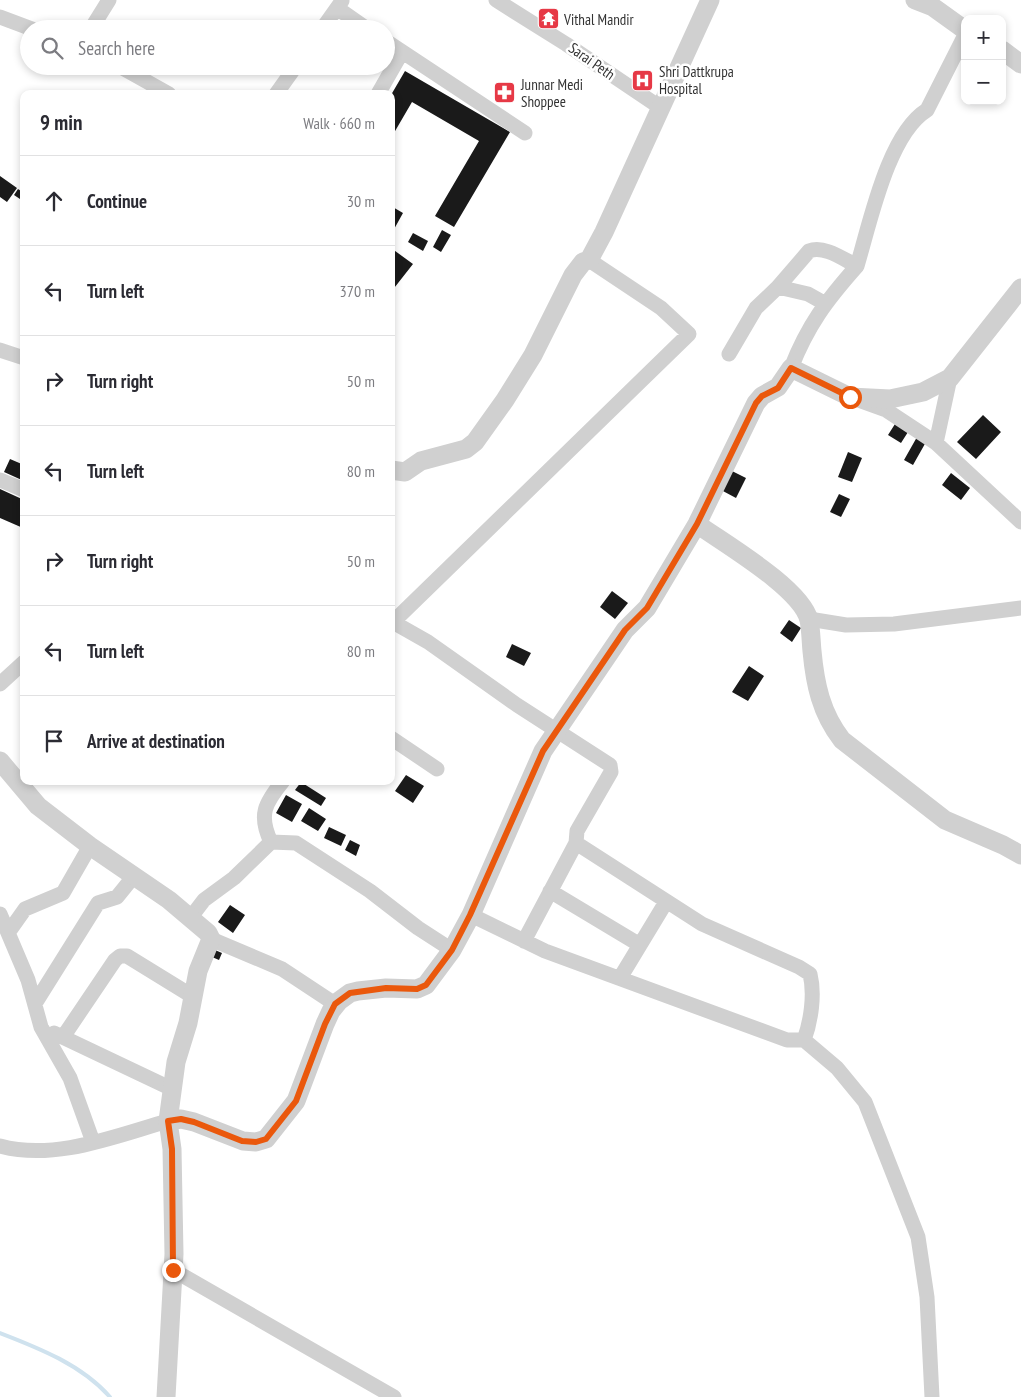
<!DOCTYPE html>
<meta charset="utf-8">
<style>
body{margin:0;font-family:"PT Sans Narrow",sans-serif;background:#f2f2f3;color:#2b2b33}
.controls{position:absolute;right:15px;top:15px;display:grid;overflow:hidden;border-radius:10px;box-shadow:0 2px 8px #0003}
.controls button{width:45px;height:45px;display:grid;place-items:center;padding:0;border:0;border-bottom:1px solid #e1e1e2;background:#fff;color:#2b2b33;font:25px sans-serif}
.stop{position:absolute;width:15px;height:15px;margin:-11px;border:4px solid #ea580c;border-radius:50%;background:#fff}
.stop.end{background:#ea580c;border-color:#fff;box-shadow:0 1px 5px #0008}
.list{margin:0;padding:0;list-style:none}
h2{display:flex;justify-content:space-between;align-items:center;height:65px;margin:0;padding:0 20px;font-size:21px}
h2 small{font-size:16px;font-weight:400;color:#7c7c81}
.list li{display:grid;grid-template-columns:32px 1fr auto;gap:15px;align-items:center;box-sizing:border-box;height:90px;padding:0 20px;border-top:1px solid #e1e1e2}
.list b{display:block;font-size:19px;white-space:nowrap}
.list em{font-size:16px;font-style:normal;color:#7c7c81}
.icon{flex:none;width:28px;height:28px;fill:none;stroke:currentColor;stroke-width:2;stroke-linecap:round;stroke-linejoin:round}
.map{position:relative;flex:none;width:1021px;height:1397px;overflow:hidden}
.search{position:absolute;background:#fff;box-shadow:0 2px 8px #0003;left:20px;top:20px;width:375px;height:55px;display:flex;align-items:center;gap:12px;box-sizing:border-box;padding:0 18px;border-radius:28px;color:#7c7c81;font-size:19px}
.panel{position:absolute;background:#fff;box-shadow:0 2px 8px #0003;left:20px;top:90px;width:375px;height:695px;border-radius:10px}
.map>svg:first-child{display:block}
</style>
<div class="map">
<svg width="1021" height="1397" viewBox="0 0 1021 1397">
<rect width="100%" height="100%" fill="#fff"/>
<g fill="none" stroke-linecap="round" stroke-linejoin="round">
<path stroke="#cfe2ee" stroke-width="4" d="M0,1333c39,15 82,32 110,64"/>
</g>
<path fill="#1a1a1a" d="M405,71l105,61 -56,95 -19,-11 44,-75 -67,-39 -21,36v-43z
M0,176l17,12 -10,14 -7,-5z
M18,189l6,4 -1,8 -9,-6z
M391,206l12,7 -10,18 -2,-1z
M442,230l9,5 -10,17 -8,-5z
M413,233l15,8 -5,10 -15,-9z
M391,248l22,16 -22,28z
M983,415l18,17 -25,27 -19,-17z
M895,424l13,8 -7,11 -13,-8z
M917,437l9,5 -13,23 -9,-5z
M848,452l14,6 -10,24 -14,-5z
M10,459l14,6v16l-20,-9z
M732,471l14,7 -10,20 -15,-8z
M951,473l19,15 -9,12 -19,-15z
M0,489l24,11 -1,28 -23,-10z
M839,494l11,5 -9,18 -11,-5z
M612,591l16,12 -13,16 -15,-12z
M789,620l12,8 -9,14 -12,-9z
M512,644l19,9 -7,13 -18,-9z
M749,666l15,10 -16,25 -16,-9z
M406,775l18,11 -11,17 -18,-12z
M301,782l25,16 -5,8 -26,-16z
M286,795l16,9 -10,18 -16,-9z
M309,808l17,11 -8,12 -17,-10z
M329,827l17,8 -5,11 -17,-8z
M350,840l10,5 -4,11 -11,-6z
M230,905l15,10 -12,18 -15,-11z
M215,950l7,3 -3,7 -7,-3z"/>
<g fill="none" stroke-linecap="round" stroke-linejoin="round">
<path stroke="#d0d0d0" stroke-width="15" d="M496,0l70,44 95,64
M337,8l30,21
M0,17l32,12
M91,29l18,-29
M322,29l20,-28
M386,41l139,92
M119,66l50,28
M276,94l20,-28
M378,94l24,-42
M857,266c13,-43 31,-132 70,-156l38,-75
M778,287l30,7 16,9
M0,350l24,8
M729,354l27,-46 22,-21 31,-36c15,-6 34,8 48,15 -31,35 -49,59 -66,102
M950,378l-14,65 85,79
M861,401l25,9 50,33
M0,480l24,10
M809,619l37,6 48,-1 127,-16
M391,621l37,21 89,63 93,60 1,7 -34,59 -1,12 126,81 97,43 11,7c5,20 1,47 -6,66l33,28 28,34 53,135 9,60 5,100
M393,622l296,-288 -28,-26 -72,-48
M0,684l24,-22
M391,738l46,31
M271,842c-13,-27 -6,-39 12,-61
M550,891l90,54
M0,914l28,66 13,47 29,51 23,64
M471,915l74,36 242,89h17
M191,917l13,-17 30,-22 37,-36 25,1 74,48 48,37 34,22
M8,933l17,-24 38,-16 27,-47
M211,939l71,30 53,35
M524,941l52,-98
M620,978l46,-76
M36,1002l62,-99 19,-6 17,-21
M54,1033l118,56
M63,1037l52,-77 5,-4h7l65,40
M0,1146c55,15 115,-10 168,-25
M173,1270l221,127"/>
<path stroke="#d0d0d0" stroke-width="19" d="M915,0l18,7 32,23
M1002,50l19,14
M391,470l14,2 16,-11 45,-12 9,-7 30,-42 28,-45 40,-80 10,-13 6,-2 15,-28 106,-232
M697,524c28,20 104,64 112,96 2,10 2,21 3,31 3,33 9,62 30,89l103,80 58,25 18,10
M0,761l38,45 52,40 79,54 39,33 3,6 -13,32 -10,52 -12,39 -8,59 4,28 2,105 -8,143
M168,1121l13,-2 13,3 49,19 13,1 10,-3 30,-38 29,-77 6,-13 8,-10 11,-8 8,-2 28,-3 31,1 9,-4 26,-35 19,-35 72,-164 82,-121 22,-22 50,-84 59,-121 6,-7 16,-9 13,-19 59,29 40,2 33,-7 27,-14 71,-90"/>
</g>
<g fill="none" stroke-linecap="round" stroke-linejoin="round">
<path stroke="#ea580c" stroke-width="6" d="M173,1270l-1,-121 -4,-28 13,-2 13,3 48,19 14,1 10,-3 30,-38 29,-77 10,-20 15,-11 36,-5 31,1 9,-4 26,-35 18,-35 73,-164 82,-121 22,-22 50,-84 59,-121 6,-7 16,-8 13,-20 59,29"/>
</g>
<defs>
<symbol id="temple-square" viewBox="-11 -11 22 22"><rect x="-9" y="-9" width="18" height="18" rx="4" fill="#e63946" stroke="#fff"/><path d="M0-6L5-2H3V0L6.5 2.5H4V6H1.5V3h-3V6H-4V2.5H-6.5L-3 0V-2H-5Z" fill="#fff"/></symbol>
<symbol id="hospital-square" viewBox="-11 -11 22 22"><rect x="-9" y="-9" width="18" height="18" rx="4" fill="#e63946" stroke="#fff"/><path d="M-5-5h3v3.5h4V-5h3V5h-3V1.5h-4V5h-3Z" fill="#fff"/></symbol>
<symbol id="pharmacy-square" viewBox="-11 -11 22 22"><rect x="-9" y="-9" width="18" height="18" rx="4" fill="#e63946" stroke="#fff"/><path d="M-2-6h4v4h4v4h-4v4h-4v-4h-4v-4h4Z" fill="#fff"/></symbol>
</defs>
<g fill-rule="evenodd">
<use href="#temple-square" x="536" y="6" width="25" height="25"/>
<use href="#hospital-square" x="630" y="68" width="25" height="25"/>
<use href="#pharmacy-square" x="492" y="80" width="25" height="25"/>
</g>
<g text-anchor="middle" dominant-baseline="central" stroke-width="5" stroke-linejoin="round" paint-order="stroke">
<g font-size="15" fill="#333" stroke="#fff" text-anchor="start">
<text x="564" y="19">Vithal Mandir</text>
<text x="659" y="71">Shri Dattkrupa<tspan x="659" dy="17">Hospital</tspan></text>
<text x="521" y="84">Junnar Medi<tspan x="521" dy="17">Shoppee</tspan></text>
</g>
<g font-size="15" fill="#333" stroke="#fff">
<text transform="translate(592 61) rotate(35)">Sarai Peth</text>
</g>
</g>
</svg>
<div class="controls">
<button>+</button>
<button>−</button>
</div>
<div class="stop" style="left:850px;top:397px"></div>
<div class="stop end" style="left:173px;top:1270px"></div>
<div class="search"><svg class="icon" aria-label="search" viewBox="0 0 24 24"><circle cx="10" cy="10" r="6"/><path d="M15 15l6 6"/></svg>Search here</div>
<section class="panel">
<h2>9 min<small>Walk · 660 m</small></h2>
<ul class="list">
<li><svg class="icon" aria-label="ahead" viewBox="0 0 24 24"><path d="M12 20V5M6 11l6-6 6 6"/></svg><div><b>Continue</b></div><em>30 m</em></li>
<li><svg class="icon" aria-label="left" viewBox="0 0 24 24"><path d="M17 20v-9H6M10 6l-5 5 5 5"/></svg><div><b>Turn left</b></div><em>370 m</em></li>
<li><svg class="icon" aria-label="right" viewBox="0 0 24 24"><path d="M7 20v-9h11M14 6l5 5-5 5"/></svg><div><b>Turn right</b></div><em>50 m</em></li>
<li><svg class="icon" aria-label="left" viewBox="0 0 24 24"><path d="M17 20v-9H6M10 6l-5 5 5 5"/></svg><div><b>Turn left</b></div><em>80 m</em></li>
<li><svg class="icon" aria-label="right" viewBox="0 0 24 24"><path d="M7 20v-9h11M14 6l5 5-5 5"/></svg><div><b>Turn right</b></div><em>50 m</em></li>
<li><svg class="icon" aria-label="left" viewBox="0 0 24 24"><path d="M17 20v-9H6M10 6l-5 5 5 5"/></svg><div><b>Turn left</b></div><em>80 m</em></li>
<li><svg class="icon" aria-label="arrive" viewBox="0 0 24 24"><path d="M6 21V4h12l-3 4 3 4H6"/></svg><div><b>Arrive at destination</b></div></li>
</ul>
</section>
</div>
